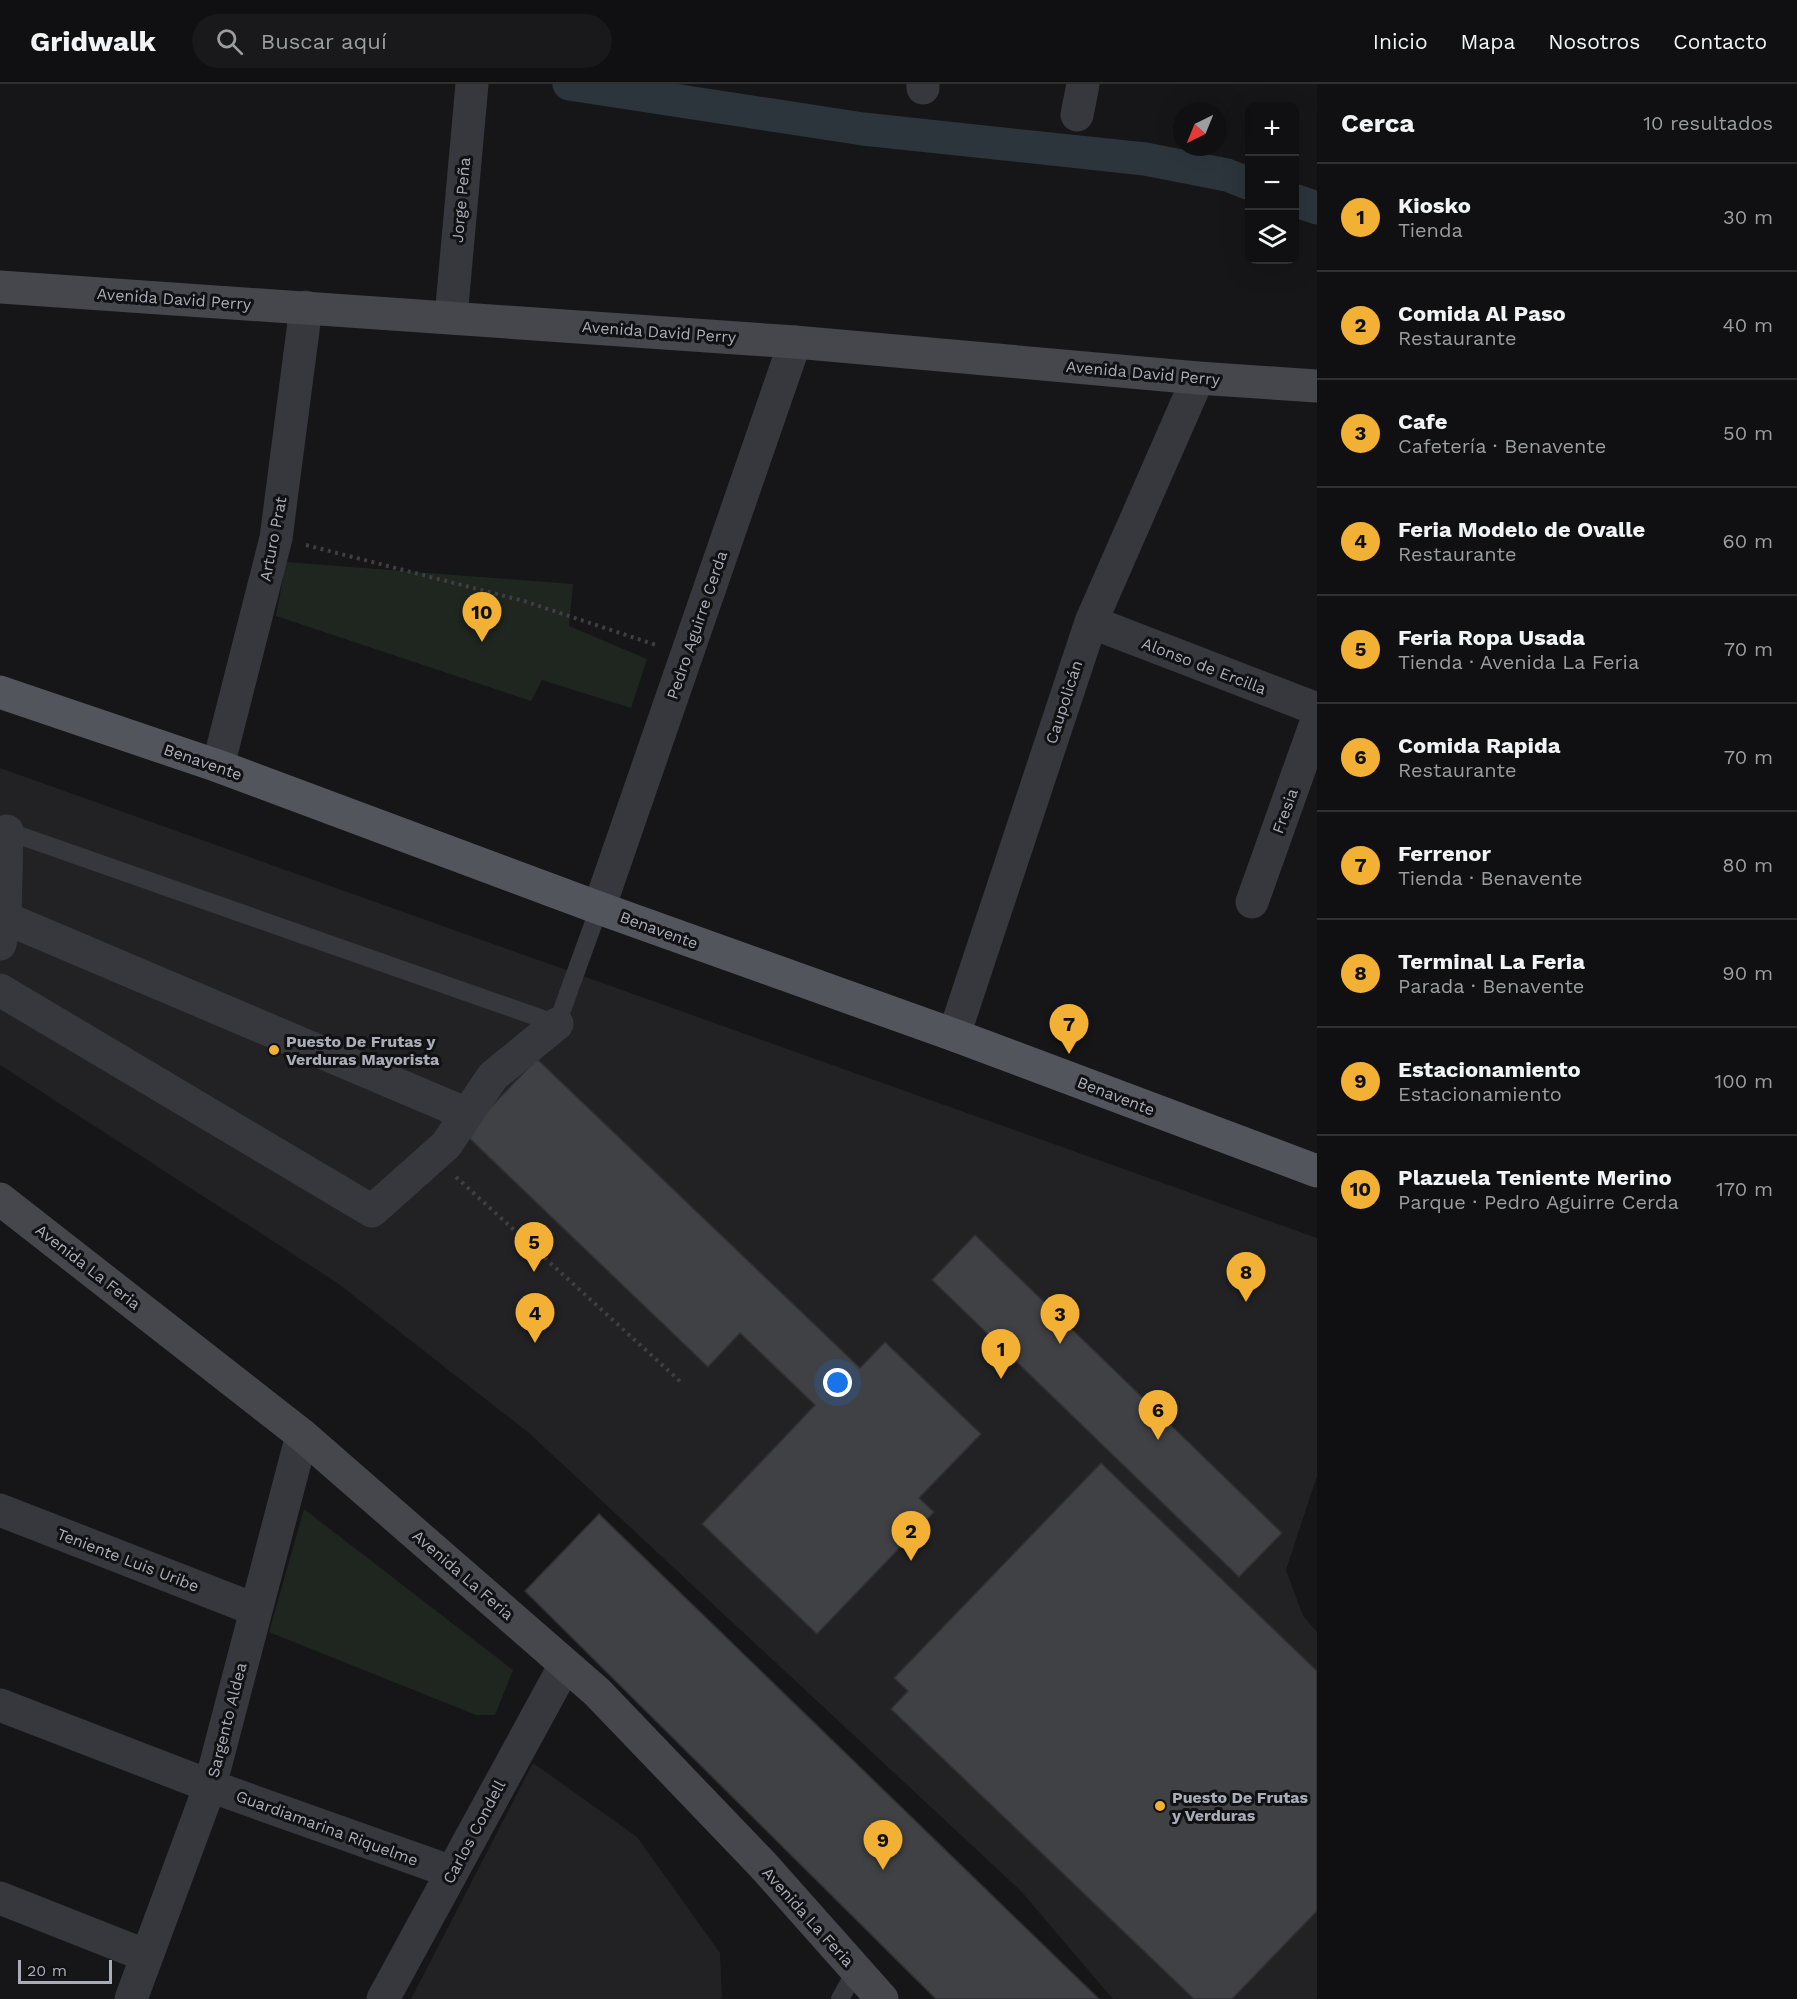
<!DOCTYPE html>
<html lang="es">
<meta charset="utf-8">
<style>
body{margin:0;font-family:"Work Sans",sans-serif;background:#19191b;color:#f1f3f6}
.controls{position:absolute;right:18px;top:18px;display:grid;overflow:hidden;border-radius:12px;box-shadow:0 6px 24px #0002}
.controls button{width:54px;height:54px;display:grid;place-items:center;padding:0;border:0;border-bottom:2px solid #303032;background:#101012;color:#f1f3f6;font:30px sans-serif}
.compass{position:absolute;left:1173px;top:18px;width:54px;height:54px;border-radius:50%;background:#101012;box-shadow:0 6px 24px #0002;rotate:223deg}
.scale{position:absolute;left:18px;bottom:15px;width:94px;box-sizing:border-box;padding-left:6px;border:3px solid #a8adb8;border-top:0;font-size:16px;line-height:21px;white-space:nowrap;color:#a8adb8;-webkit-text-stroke:4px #111113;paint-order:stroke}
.you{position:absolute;left:838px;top:1299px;width:21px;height:21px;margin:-15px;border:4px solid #fff;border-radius:50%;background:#1a73e8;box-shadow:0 0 0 9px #1a73e833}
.badge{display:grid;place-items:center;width:39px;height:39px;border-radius:50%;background:#f2b134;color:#111;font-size:20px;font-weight:700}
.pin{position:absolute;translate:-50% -50px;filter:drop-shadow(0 2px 3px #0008)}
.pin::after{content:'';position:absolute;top:32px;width:21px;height:18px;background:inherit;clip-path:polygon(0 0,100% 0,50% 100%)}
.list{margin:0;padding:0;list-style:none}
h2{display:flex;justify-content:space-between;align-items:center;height:78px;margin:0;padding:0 24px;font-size:26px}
h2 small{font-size:20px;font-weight:400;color:#9c9d9f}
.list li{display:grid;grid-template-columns:39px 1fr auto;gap:18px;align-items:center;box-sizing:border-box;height:108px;padding:0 24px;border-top:2px solid #303032}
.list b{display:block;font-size:22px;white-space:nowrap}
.list p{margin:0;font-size:20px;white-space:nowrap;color:#9c9d9f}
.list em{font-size:20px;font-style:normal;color:#9c9d9f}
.icon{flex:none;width:33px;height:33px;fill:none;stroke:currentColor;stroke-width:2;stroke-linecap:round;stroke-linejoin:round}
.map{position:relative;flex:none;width:1317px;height:1915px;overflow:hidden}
header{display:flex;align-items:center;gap:36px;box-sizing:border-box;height:84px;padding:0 30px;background:#101012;border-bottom:2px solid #303032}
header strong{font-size:28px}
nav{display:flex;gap:33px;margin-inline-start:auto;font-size:21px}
.search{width:420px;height:54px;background:#19191b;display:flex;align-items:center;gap:15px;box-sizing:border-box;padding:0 21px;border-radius:33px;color:#9c9d9f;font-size:22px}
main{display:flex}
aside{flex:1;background:#101012}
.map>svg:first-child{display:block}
</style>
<header>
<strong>Gridwalk</strong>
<div class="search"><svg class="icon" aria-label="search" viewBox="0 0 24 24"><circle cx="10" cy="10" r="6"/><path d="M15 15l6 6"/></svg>Buscar aquí</div>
<nav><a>Inicio</a><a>Mapa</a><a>Nosotros</a><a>Contacto</a></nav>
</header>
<main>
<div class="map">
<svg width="1317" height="1915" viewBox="0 0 1317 1915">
<rect width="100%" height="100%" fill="#161618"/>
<path fill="#222225" d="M0,684l1317,470v238l-31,94 17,46 14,16v367h-204l-93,-109 -491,-457 -193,-151 -336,-217z
M533,1679l104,74 83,116 2,46h-311z"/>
<path fill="#1e261f" d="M286,478l287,22 -4,42 78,33 -16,49 -89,-28 -11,21 -255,-85z
M304,1425l209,161 -18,45h-19l-207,-83z"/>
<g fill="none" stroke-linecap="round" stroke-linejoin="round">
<path stroke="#2c353c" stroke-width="33" d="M569,0l294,45 282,30 82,16 23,9
M1294,116l23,8"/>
</g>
<path fill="#404145" stroke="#303034" stroke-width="1.5" d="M537,975l323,309 25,-26 96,92 -62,64 15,14 -117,122 -115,-110 113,-119 -75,-72 -32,34 -243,-233z
M975,1151l307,298 -43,44 -307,-297z
M1101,1379l216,208v240l-85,88h-38l-303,-290 17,-18 -14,-13z
M599,1430l500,485h-163l-411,-408z"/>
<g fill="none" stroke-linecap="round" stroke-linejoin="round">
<path stroke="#3d3f44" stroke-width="4" stroke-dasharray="3 4.5" stroke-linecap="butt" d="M306,461l218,56 132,44
M456,1093l227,207"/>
<path stroke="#37383d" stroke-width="18" d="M7,747l550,193 42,-116
M840,1915l16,-29"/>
<path stroke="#37383d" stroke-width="33" d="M923,4v-4
M1077,31l6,-31
M451,233l21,-233
M1091,538l226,87
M218,682l58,-228 30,-231
M1252,818l65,-182
M599,824l196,-566
M5,834l462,196
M0,860l5,-26 2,-87
M0,906l372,221 74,-66 47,-69 64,-52
M954,951l137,-413 107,-244
M0,1426l256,100
M0,1621l210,81 242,86
M0,1814l147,58
M131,1915l79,-213 92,-351
M383,1915l182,-334"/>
<path stroke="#45474d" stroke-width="33" d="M0,203l795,55 403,36 119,8
M0,1115l302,236 295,257 165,172 120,135"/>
<path stroke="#53555c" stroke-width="33" d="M0,608l218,74 381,142 355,127 363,136"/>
</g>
<g fill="#f2b134" stroke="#111113" stroke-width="2">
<circle cx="274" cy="966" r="6"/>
<circle cx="1160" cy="1722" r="6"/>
</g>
<g text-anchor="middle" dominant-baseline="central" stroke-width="6" stroke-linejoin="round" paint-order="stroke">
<g font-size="16" fill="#a8adb8" stroke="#111113">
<text transform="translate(461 116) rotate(-85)">Jorge Peña</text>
<text transform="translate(174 215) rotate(4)">Avenida David Perry</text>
<text transform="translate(659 248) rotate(4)">Avenida David Perry</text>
<text transform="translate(1143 289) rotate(5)">Avenida David Perry</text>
<text transform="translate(273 455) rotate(-79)">Arturo Prat</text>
<text transform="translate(697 541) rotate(-71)">Pedro Aguirre Cerda</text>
<text transform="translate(1204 582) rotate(21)">Alonso de Ercilla</text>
<text transform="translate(1064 618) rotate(-72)">Caupolicán</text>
<text transform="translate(203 678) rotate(19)">Benavente</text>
<text transform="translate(1285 727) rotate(-70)">Fresia</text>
<text transform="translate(659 846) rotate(20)">Benavente</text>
<text transform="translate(1116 1012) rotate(21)">Benavente</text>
<text transform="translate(88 1183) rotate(38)">Avenida La Feria</text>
<text transform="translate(128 1476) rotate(21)">Teniente Luis Uribe</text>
<text transform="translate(463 1491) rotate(41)">Avenida La Feria</text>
<text transform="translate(227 1636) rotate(-76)">Sargento Aldea</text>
<text transform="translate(327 1744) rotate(20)">Guardiamarina Riquelme</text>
<text transform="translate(474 1748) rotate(-62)">Carlos Condell</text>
<text transform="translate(808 1833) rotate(48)">Avenida La Feria</text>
</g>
<g font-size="16" font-weight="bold" fill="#a8adb8" stroke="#111113" text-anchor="start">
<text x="286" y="957">Puesto De Frutas y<tspan x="286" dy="18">Verduras Mayorista</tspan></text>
<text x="1172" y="1713">Puesto De Frutas<tspan x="1172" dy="18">y Verduras</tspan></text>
</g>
</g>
</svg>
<div class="controls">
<button>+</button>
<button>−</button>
<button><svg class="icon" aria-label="layers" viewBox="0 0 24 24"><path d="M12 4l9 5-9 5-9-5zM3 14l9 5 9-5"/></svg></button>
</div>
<svg class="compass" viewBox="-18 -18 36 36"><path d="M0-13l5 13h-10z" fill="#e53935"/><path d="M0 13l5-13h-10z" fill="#9c9d9f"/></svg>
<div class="scale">20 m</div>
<div class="you"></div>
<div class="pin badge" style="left:1001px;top:1295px">1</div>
<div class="pin badge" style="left:911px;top:1477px">2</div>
<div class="pin badge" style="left:1060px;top:1260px">3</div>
<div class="pin badge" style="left:535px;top:1259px">4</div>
<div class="pin badge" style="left:534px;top:1188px">5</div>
<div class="pin badge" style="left:1158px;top:1356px">6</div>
<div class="pin badge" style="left:1069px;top:970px">7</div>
<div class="pin badge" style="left:1246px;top:1218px">8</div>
<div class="pin badge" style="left:883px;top:1786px">9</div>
<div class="pin badge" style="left:482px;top:558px">10</div>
</div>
<aside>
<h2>Cerca<small>10 resultados</small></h2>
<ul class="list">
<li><span class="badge">1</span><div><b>Kiosko</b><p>Tienda</p></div><em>30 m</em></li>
<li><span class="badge">2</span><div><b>Comida Al Paso</b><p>Restaurante</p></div><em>40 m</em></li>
<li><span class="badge">3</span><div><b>Cafe</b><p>Cafetería · Benavente</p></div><em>50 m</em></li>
<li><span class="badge">4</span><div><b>Feria Modelo de Ovalle</b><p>Restaurante</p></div><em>60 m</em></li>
<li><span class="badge">5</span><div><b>Feria Ropa Usada</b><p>Tienda · Avenida La Feria</p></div><em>70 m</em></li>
<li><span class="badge">6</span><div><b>Comida Rapida</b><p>Restaurante</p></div><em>70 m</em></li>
<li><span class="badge">7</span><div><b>Ferrenor</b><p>Tienda · Benavente</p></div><em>80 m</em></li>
<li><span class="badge">8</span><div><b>Terminal La Feria</b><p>Parada · Benavente</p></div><em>90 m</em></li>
<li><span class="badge">9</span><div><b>Estacionamiento</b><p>Estacionamiento</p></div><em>100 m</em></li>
<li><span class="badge">10</span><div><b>Plazuela Teniente Merino</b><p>Parque · Pedro Aguirre Cerda</p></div><em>170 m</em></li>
</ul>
</aside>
</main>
